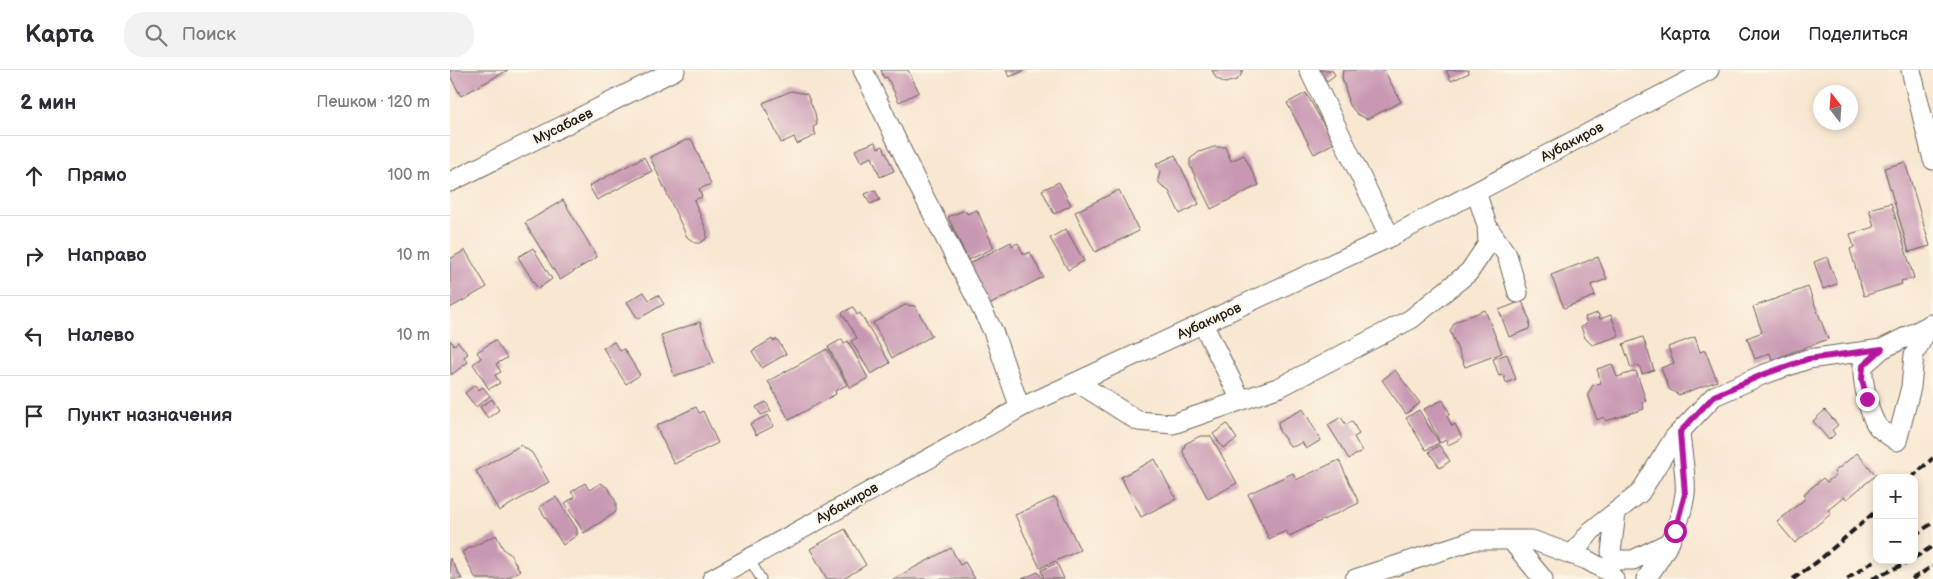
<!DOCTYPE html>
<html lang="ru">
<meta charset="utf-8">
<style>
body{margin:0;font-family:"Balsamiq Sans",sans-serif;background:#f2f2f3;color:#2b2b33}
.controls{position:absolute;right:15px;bottom:15px;display:grid;overflow:hidden;border-radius:10px;box-shadow:0 2px 8px #0003}
.controls button{width:45px;height:45px;display:grid;place-items:center;padding:0;border:0;border-bottom:1px solid #e1e1e2;background:#fff;color:#2b2b33;font:25px sans-serif}
.compass{position:absolute;left:1363px;top:15px;width:45px;height:45px;border-radius:50%;background:#fff;box-shadow:0 2px 8px #0003;rotate:343deg}
.stop{position:absolute;width:15px;height:15px;margin:-11px;border:4px solid #b5179e;border-radius:50%;background:#fff}
.stop.end{background:#b5179e;border-color:#fff;box-shadow:0 1px 5px #0008}
.list{margin:0;padding:0;list-style:none}
h2{display:flex;justify-content:space-between;align-items:center;height:65px;margin:0;padding:0 20px;font-size:21px}
h2 small{font-size:16px;font-weight:400;color:#7c7c81}
.list li{display:grid;grid-template-columns:32px 1fr auto;gap:15px;align-items:center;box-sizing:border-box;height:80px;padding:0 20px;border-top:1px solid #e1e1e2}
.list b{display:block;font-size:19px;white-space:nowrap}
.list em{font-size:16px;font-style:normal;color:#7c7c81}
.icon{flex:none;width:28px;height:28px;fill:none;stroke:currentColor;stroke-width:2;stroke-linecap:round;stroke-linejoin:round}
.map{position:relative;flex:none;width:1483px;height:509px;overflow:hidden}
header{display:flex;align-items:center;gap:30px;box-sizing:border-box;height:70px;padding:0 25px;background:#fff;border-bottom:1px solid #e1e1e2}
header strong{font-size:24px}
nav{display:flex;gap:28px;margin-inline-start:auto;font-size:18px}
.search{width:350px;height:45px;background:#f2f2f3;display:flex;align-items:center;gap:12px;box-sizing:border-box;padding:0 18px;border-radius:20px;color:#7c7c81;font-size:19px}
main{display:flex}
aside{flex:1;background:#fff}
.map>svg:first-child{display:block}
</style>
<header>
<strong>Карта</strong>
<div class="search"><svg class="icon" aria-label="search" viewBox="0 0 24 24"><circle cx="10" cy="10" r="6"/><path d="M15 15l6 6"/></svg>Поиск</div>
<nav><a>Карта</a><a>Слои</a><a>Поделиться</a></nav>
</header>
<main>
<aside>
<h2>2 мин<small>Пешком · 120 m</small></h2>
<ul class="list">
<li><svg class="icon" aria-label="ahead" viewBox="0 0 24 24"><path d="M12 20V5M6 11l6-6 6 6"/></svg><div><b>Прямо</b></div><em>100 m</em></li>
<li><svg class="icon" aria-label="right" viewBox="0 0 24 24"><path d="M7 20v-9h11M14 6l5 5-5 5"/></svg><div><b>Направо</b></div><em>10 m</em></li>
<li><svg class="icon" aria-label="left" viewBox="0 0 24 24"><path d="M17 20v-9H6M10 6l-5 5 5 5"/></svg><div><b>Налево</b></div><em>10 m</em></li>
<li><svg class="icon" aria-label="arrive" viewBox="0 0 24 24"><path d="M6 21V4h12l-3 4 3 4H6"/></svg><div><b>Пункт назначения</b></div></li>
</ul>
</aside>
<div class="map">
<svg width="1483" height="509" viewBox="0 0 1483 509">
<rect width="100%" height="100%" fill="#fcf5e5"/>
<filter id="ink" filterUnits="userSpaceOnUse"><feTurbulence type="fractalNoise" baseFrequency=".02" numOctaves="2"/><feDisplacementMap in="SourceGraphic" scale="10" xChannelSelector="R" yChannelSelector="G"/><feConvolveMatrix kernelMatrix="1 2 1 2 8 2 1 2 1" color-interpolation-filters="sRGB"/></filter>
<filter id="wash" filterUnits="userSpaceOnUse"><feTurbulence type="fractalNoise" baseFrequency=".0096" numOctaves="4" result="noise"/><feDisplacementMap in="SourceGraphic" scale="20" xChannelSelector="R" yChannelSelector="G"/><feGaussianBlur stdDeviation="1.12" result="paint"/><feColorMatrix in="noise" values="0 0 0 0 0 0 0 0 0 0 0 0 0 0 0 0 0 1.4 0 .05"/><feComposite in="paint" operator="in"/></filter>
<g filter="url(#wash)">
<rect width="100%" height="100%" fill="#f8e7d1"/>
<g id="blocks">
<path fill="#c898b2" d="M0,0h58l-47,26 -11,-20z
M431,0h27l11,22 -20,10 -12,-25 -3,1z
M556,0h20l-17,7z
M762,0h31l-3,7 -4,3 -11,3 -9,-5z
M868,0h14l3,5 -8,6z
M893,0h41l17,32 -34,17 -10,-5 -9,-11 -1,-9 -5,-16z
M996,0h22l1,3 -18,8z
M341,21l16,3 8,19 2,12 -4,2 3,8 -19,9 -3,-7 -13,6 -18,-40z
M856,23l28,50 -20,11 -27,-51z
M236,70h6l19,44 -12,5 3,8 -8,3 13,32 -1,7 -6,4h-5l-8,-6 -37,-80z
M425,72l3,6 5,-2 11,25 -14,6 -8,-20 -11,5 -6,-12z
M764,77h11l6,14 13,-6 15,30 -48,24 -21,-43v-7l9,-7z
M725,85l24,49 -19,10 -11,-23 -8,-5 -3,-6 2,-9 -4,-7z
M194,87l8,14 -55,29 -8,-14z
M1455,92l25,84 -21,6 -25,-84z
M609,112l12,23 -17,9 -12,-24z
M425,120l5,10 -10,4 -5,-10z
M669,120l20,41 -44,21 -20,-40z
M113,130l34,57 -37,23 -35,-57z
M1441,133l23,75 -13,3 1,3 -38,12 -14,-47 4,-2 -4,-13 24,-7 -5,-18z
M515,140l2,4 10,-4 17,38 -26,12 -20,-43z
M616,159l18,32 -16,9 -18,-32z
M561,172l1,4 6,-3 6,12 6,-3 13,25 -54,28 -21,-41z
M83,178l19,31 -14,10 -20,-32z
M15,180l22,37 -37,21v-49z
M1148,187l9,22 -16,6 4,11 -31,12 -13,-33z
M1377,187l10,27 -14,5 -9,-27z
M1358,217l20,52 -56,21 -2,-7 -15,6 -8,-21 15,-6 -9,-25z
M194,222l5,8 9,-5 6,9 -26,15 -11,-17z
M1072,231l8,20 -1,8 -20,8 -10,-27z
M455,235l10,1 17,30 -40,22 -19,-35z
M403,237l4,8 3,-2 30,50 -19,11 -20,-33 6,-3 -15,-25z
M1035,240l17,43 -37,14 -15,-36 5,-9z
M1148,243l2,6 11,-4 8,21 -27,9 -7,-7 -4,-11 6,-3 -2,-7z
M250,252l14,41 -40,13 -13,-41z
M1193,267l11,33 -12,4 -3,-9 -8,3 -8,-24z
M1245,267l5,15 5,-2 12,31 -38,14 -10,-6 -8,-21 13,-5 -6,-16z
M322,269l1,2 4,-2 9,15 -24,14 -10,-17z
M392,269l2,5 4,-3 20,37 -18,10 -22,-41z
M0,270l4,5 4,-3 10,12 -4,3 4,5 -17,13z
M45,270l12,18 -11,6 5,8 -6,3 5,8 -11,6 -16,-25 8,-6 -4,-6z
M164,272l6,9 4,-2 16,26 -14,9 -23,-36z
M377,279l20,36 -12,6 1,3 -47,26 -21,-39z
M1057,284l9,25 -10,4 -2,-8 -5,1 -6,-17z
M1162,294l5,13 19,-6 10,30 -4,1 2,7 -38,12 -2,-4 -7,3 -9,-26 5,-9 8,-2 -4,-14z
M945,300l25,33 -14,11 -24,-34z
M25,315l4,5 4,-3 7,9 -14,11 -11,-14z
M42,329l7,11 -11,8 -8,-11z
M993,330l7,14 -3,2 5,10 3,-2 7,14 -14,7 -2,-5 -6,3 -16,-34z
M316,332l5,9 -10,4 -5,-8z
M246,337l3,6 4,-2 15,32 -44,21 -18,-38z
M853,339l18,31 -15,9 -4,-7 -7,4h-5l-11,-15 -1,-9z
M969,340l20,33 -13,7 -20,-32z
M1375,340l13,15 -6,5 3,4 -6,6 -16,-19z
M318,345l6,11 -18,9 -6,-11z
M891,347l5,8 6,-4 7,13 -5,3 8,14 -13,8 -21,-34z
M777,354l10,15 -14,9 -10,-14z
M750,366h11l26,47 -29,16 -25,-47 2,-8z
M71,375l11,8 17,29 -50,29 -23,-40z
M989,375l11,16 -10,7 -11,-16z
M1407,383l19,22 -29,24 -3,-2 -16,13 4,3 -37,30 -18,-21 29,-24 -2,-4 19,-16 4,4 9,-7 -2,-3z
M705,389l21,40 -35,18 -20,-40z
M889,390l20,43 -70,33 -3,-5 -17,8 -21,-45 45,-21 3,7z
M135,413l4,7 12,-7 8,6 7,13v10l-32,21 -19,-30 10,-6 -4,-5z
M106,427l21,32v6l-14,10 -24,-38z
M605,427l25,53 -40,18 -25,-53z
M395,459l21,36 -23,14h-16l-17,-30z
M46,465l8,15 6,4 10,17 -15,8h-29l-14,-27z
M501,478l9,17 5,-3 10,17h-82z
M0,488l12,21h-12z
M607,493l7,16h-20l-3,-9z
M588,502l5,7h-21z"/>
</g>
</g>
<g filter="url(#ink)">
<use href="#blocks" fill-opacity="0" stroke="#69635b" stroke-width="1"/>
<g fill="none" stroke-linecap="round" stroke-linejoin="round">
<defs>
<path id="lane" d="M299,488l12,21"/>
<path id="street" d="M413,0l55,115 75,146 27,77
M859,0l81,167
M1461,0l22,90
M0,112l225,-112
M1037,156l20,29 11,38
M753,254l38,76
M1432,279l-19,17c-1,14 6,50 15,61 5,5 13,10 19,14l14,-54 3,-32 16,-31
M627,312l61,39 35,3 107,-37 131,-68 58,-47 19,-28 -1,-19 -11,-33
M1166,443l-5,39 5,8h17l37,-18
M1061,470l32,39
M1122,485l19,-24 49,-38 34,-55 40,-42 48,-21 46,-16 74,-10 46,-23
M262,509l308,-171 370,-171 319,-167
M905,509l119,-39h58l55,20 20,11 7,8
M1196,509c18,-25 35,-53 39,-85 2,-15 -4,-46 -5,-62"/>
</defs>
<use href="#lane" stroke="#69635b" stroke-width="11"/>
<use href="#street" stroke="#69635b" stroke-width="21"/>
<use href="#lane" stroke="#fff" stroke-width="9"/>
<use href="#street" stroke="#fff" stroke-width="19"/>
<path stroke="#1c1c1c" stroke-width="4" stroke-dasharray="8 4" stroke-linecap="butt" d="M1461,408l22,-20
M1464,465l19,-12
M1464,488l19,-12
M1343,509l24,-17 60,-52
M1397,509l30,-20
M1422,509l34,-16
M1462,509l21,-13"/>
</g>
</g>
<g fill="none" stroke-linecap="round" stroke-linejoin="round" filter="url(#ink)">
<path stroke="#b5179e" stroke-width="6" d="M1225,461l10,-37 -5,-62 34,-36 48,-21 46,-16 74,-10 -19,17 -1,14 5,19"/>
</g>
<g text-anchor="middle" dominant-baseline="central" stroke-width="4" stroke-linejoin="round" paint-order="stroke">
<g font-size="14" fill="#1c1c1c" stroke="#fcf5e5">
<text transform="translate(113 56) rotate(-26)">Мусабаев</text>
<text transform="translate(1122 72) rotate(-28)">Аубакиров</text>
<text transform="translate(759 251) rotate(-25)">Аубакиров</text>
<text transform="translate(397 433) rotate(-29)">Аубакиров</text>
</g>
</g>
</svg>
<div class="controls">
<button>+</button>
<button>−</button>
</div>
<svg class="compass" viewBox="-18 -18 36 36"><path d="M0-13l5 13h-10z" fill="#e53935"/><path d="M0 13l5-13h-10z" fill="#7c7c81"/></svg>
<div class="stop" style="left:1225px;top:461px"></div>
<div class="stop end" style="left:1417px;top:329px"></div>
</div>
</main>
